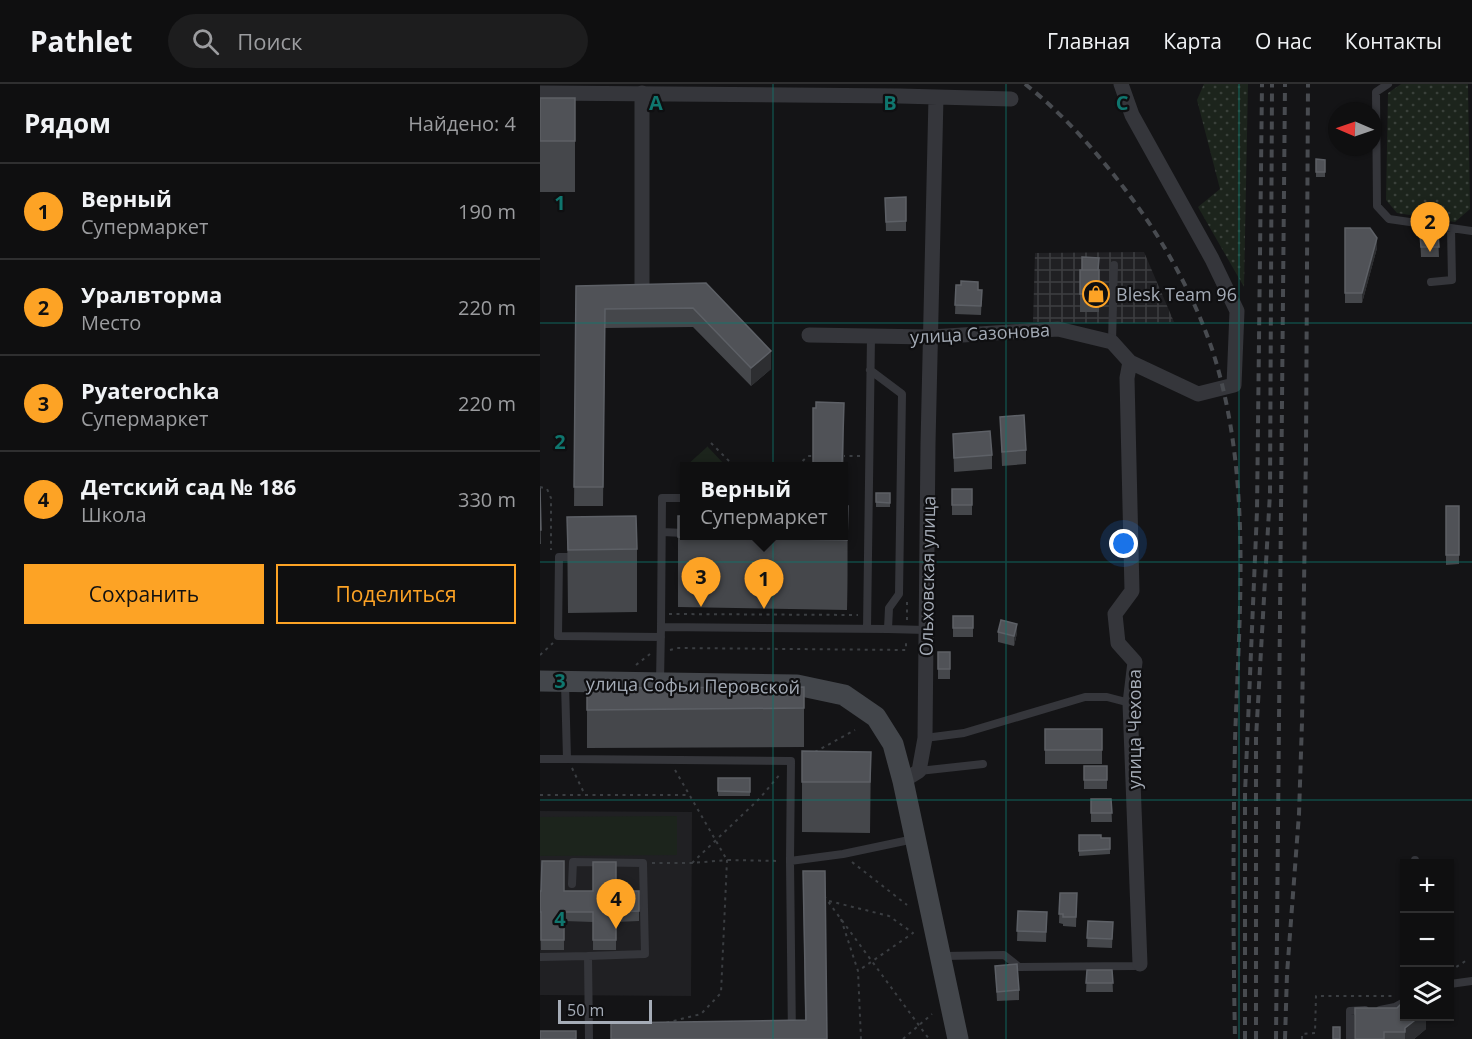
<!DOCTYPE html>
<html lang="ru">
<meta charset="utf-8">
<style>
body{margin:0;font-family:"Open Sans",sans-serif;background:#1d1d1e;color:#f1f3f6}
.controls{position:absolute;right:18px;bottom:18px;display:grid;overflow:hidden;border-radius:0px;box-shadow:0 2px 4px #0004}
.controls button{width:54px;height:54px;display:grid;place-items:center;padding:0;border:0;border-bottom:2px solid #2f2f30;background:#0f0f10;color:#f1f3f6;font:30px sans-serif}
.compass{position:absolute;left:788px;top:18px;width:54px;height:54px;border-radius:50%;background:#0f0f10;box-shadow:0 2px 4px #0004;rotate:272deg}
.scale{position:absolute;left:18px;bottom:15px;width:94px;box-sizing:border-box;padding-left:6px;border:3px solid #a5acb7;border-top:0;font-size:16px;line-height:21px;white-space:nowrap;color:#a5acb7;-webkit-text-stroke:4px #0f0f11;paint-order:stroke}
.you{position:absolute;left:584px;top:460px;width:21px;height:21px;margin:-15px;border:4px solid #fff;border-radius:50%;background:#1a73e8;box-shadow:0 0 0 9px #1a73e833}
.badge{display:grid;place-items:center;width:39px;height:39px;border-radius:50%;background:#fda325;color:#111;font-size:20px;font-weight:700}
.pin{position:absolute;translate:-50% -50px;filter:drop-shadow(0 2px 3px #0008)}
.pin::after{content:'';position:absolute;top:32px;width:21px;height:18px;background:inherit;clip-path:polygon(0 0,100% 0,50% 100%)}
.popup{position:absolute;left:140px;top:378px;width:168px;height:78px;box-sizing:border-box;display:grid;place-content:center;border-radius:0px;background:#0f0f10;filter:drop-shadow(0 2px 4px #0005);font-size:20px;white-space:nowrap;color:#9b9c9f}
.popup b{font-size:22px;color:#f1f3f6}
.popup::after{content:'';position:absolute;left:50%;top:100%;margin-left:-12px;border:12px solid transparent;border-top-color:#0f0f10}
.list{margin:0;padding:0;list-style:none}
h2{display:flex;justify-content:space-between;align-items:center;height:78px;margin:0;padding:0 24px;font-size:26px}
h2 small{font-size:20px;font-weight:400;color:#9b9c9f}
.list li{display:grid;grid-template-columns:39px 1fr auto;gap:18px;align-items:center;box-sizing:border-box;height:96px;padding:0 24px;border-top:2px solid #2f2f30}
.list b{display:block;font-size:22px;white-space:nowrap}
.list p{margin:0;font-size:20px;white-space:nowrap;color:#9b9c9f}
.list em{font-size:20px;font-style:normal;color:#9b9c9f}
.actions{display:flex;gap:12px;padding:18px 24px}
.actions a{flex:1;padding:14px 0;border:2px solid #fda325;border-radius:0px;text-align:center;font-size:21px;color:#fda325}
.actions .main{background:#fda325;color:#111}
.icon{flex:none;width:33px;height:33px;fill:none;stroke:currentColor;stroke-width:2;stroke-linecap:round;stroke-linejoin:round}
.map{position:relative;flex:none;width:932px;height:955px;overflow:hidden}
header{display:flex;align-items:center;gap:36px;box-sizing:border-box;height:84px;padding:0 30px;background:#0f0f10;border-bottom:2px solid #2f2f30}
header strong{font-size:28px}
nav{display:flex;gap:33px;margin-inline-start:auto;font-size:21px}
.search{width:420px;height:54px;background:#1d1d1e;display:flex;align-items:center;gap:15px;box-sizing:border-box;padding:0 21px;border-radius:33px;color:#9b9c9f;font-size:22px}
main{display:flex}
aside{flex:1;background:#0f0f10}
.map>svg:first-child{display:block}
</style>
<header>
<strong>Pathlet</strong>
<div class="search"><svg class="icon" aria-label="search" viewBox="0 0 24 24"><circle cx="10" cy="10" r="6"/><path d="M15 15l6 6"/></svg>Поиск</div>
<nav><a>Главная</a><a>Карта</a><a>О нас</a><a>Контакты</a></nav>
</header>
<main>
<aside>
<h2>Рядом<small>Найдено: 4</small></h2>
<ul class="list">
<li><span class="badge">1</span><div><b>Верный</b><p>Супермаркет</p></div><em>190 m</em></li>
<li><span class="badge">2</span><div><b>Уралвторма</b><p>Место</p></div><em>220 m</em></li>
<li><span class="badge">3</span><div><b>Pyaterochka</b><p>Супермаркет</p></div><em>220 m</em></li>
<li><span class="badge">4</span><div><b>Детский сад № 186</b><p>Школа</p></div><em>330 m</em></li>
</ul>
<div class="actions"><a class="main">Сохранить</a><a>Поделиться</a></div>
</aside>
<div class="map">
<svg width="932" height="955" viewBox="0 0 932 955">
<defs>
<pattern id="industrial-grid" width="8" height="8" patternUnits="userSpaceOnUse" patternTransform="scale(1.5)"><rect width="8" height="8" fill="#202023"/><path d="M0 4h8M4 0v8" fill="none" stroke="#3d3e41"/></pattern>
<pattern id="grass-dots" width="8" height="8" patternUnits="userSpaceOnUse" patternTransform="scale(1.5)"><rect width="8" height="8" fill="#1c241c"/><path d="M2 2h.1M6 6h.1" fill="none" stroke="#3a413b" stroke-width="1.8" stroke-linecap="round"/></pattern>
</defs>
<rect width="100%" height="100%" fill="#141416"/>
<path fill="#202023" d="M0,727l152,1 -1,184 -151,-1z"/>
<path fill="url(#industrial-grid)" d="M604,168l30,70 -57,1 -84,-1 2,-69z"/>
<path fill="url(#grass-dots)" d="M664,0h44l-4,203 -46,-80 22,-18 -23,-89z
M861,0h67l2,125 -15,13 -58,-9 -11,-13 2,-107z"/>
<path fill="#1c241c" d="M167,362l18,19 -39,1 21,-19z
M137,732v39l-137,1v-39z"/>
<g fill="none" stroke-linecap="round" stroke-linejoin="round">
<path stroke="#3b3e42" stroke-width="2" stroke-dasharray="3 4.5" stroke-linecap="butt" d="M171,359l23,23
M302,372h18
M257,382l11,-10h7
M141,388l3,4
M0,403l7,2 4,9v52
M129,530l189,1
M367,536v-19
M130,566l7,-2 229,2v-10
M0,571l13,-12
M96,581l14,-11
M275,668l40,-22
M32,684l13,27
M135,686l52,90 53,1
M0,711h150
M312,778l55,43
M112,779h40l35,-3 -6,133 -20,21 -36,9
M152,779l68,-65 21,-25
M284,812l105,143
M289,817l60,15 24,17 -55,38
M301,835l17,52 3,68
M910,887l17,-11
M363,955l29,-25
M762,955v-5l13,-1 1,-37h77"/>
<path stroke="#35363b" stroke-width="8" d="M848,0l-12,8 1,114 12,13 83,12
M891,198l21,-2 -1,-52
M572,258l2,-77
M122,448l22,1
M38,473h-19l-1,79 103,1
M121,543l1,-129h22
M327,545l4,-293
M348,545l38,1
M120,597l1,-54 227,2 1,-21 10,-14 3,-200 -32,-24
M25,599l2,76 224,2 -1,100
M385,654l39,-5 121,-36h22l23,6
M0,675h27
M379,687l64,-7
M875,776v4
M32,800l1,-22 70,1 2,91 -57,2
M403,872l61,-1 15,12 115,-1 6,-2
M0,873l48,-1 1,83
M910,900l22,-3
M840,926l15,-3 9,-5
M252,955l-2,-178 53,-7 71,-15
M810,955v-28l15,-1"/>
<path stroke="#35363b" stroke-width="15" d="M0,9l360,3 111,3
M102,202v-193
M269,251l122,2 127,-8 54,13 18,20 68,32 36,-9 3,-74 -25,-52 -80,-144 -11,-31
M590,278l-3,16 5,213 -17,23 3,29 17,19 -5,41 10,261
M363,697l16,-10 6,-33 3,-294 8,-347"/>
<path stroke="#43464b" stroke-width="21" d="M0,597l257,4 47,10 32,22 17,27 10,37 55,258"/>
<path stroke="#484b50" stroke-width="4" stroke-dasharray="8 6" stroke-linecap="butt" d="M485,0c38,30 70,66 99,104 37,48 68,103 88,161 41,126 27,263 23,392 -2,100 -2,199 0,298
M705,955v-246l12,-282 5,-427
M716,955v-301l14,-245 2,-409
M736,955l9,-955
M745,955l2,-65 12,-160 3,-92 4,-272 2,-366"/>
</g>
<path fill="#45474b" d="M0,14h35v94h-35z
M776,75l9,1v17h-9z
M366,113v34h-20l-1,-33z
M805,144l32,20 -15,55h-17z
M880,150h18l1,23h-18z
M559,174v54h-19v-42h2z
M166,199l65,86 -20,17 -58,-59 -88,1 -2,178h-29l2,-220z
M416,201l26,5 -1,25 -26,-1z
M460,333l26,33v14l-24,2z
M413,350l39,21v14l-38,3z
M0,404l1,56h-1z
M412,405h20v26h-20z
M336,409h14v14h-14z
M308,422l-1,104 -169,-3v-91h6v20z
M906,422h13v58l-13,1z
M27,433l70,32v63l-69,1z
M413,532h20v21h-20z
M458,548l19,1 -3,13 -16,-4z
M398,568h12v27h-12z
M264,603v60l-217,1v-60z
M505,645h57v35h-57z
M262,667l69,1 -1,81 -68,-1z
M544,682h23v23h-23z
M178,694h32v18h-32z
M551,715h20l1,23h-21z
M539,751l22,3h9v16l-31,2z
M263,787l24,168 -22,-19z
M0,807h99v30l-23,1v28h-23v-28l-29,-1v29h-23z
M520,809h17l-1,34 -13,-1v-2l-4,-1z
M478,827l29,1 -1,30 -29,-1z
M548,837l25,1 -1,26 -25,-1z
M455,882l24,24v10l-22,1z
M547,886h25l1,22h-27z
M886,933v12l-12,10h-59z"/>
<path fill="#2d2e31" d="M837,154v10l-15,55v-10z
M231,267v18l-20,17v-18z
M304,319v70l-1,26v-33h-1z
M308,422v70l-1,34v-70z
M477,540v9l-3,13v-10z
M879,933h7v12l-12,10h-9v-11z"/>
<path fill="#505257" stroke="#5d6066" stroke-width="1.5" d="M0,14h35v43h-35z
M776,75l9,1v12h-9z
M366,113v24l-20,1 -1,-24z
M805,144h25l7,10 -15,55h-17z
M880,150h18l1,13h-18z
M542,173l17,1 -1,12h-16z
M540,186h19v24h-19z
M421,197l17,1v8h4l-1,16 -26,-1 1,-20h5z
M166,199l65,68 -20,17 -58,-60 -88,1 -2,178h-29l2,-201z
M276,318l28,1 -2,63h-29v-58h3z
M484,331l2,35 -24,2 -2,-35z
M450,347l2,24 -38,3 -1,-24z
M0,404l1,42h-1z
M412,405h20v16h-20z
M336,409h14v10l-14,-1z
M144,415v37h159v-30h5l-1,34 -169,-3v-21h6z
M906,422h13v49h-13z
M96,432l1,33 -69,1 -1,-33z
M413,532h20v12h-20z
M461,536l16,4 -3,12 -16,-4z
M398,568h12v17h-12z
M264,603v21l-217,2v-22z
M505,645h57v21h-57z
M262,667l69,1 -1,30h-68z
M544,682h23v14h-23z
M178,694h32v14l-32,-1z
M551,715h20l1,14h-21z
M539,751h22v3h9v11l-31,2z
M2,777h22v30h29v-29h23v29h23v20l-23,1v28h-23v-28h-29v28h-23v-28h-1v-21h1z
M263,787h22l2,168h-216v-16l195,-3z
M520,809h17l-1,24h-13v-3h-4z
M478,827l29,1 -1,20 -29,-1z
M548,837l25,1 -1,17 -25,-1z
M477,880l2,26 -22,2 -2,-26z
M547,886h25l1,13h-27z
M864,917v16h15l-14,11v4h-21v7h-29v-31h42z
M793,943h7v12h-7z
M0,947h36v8h-36z"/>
<path fill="none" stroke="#0f766e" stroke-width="1.5" stroke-opacity="0.55" d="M233,0v955M466,0v955M699,0v955M0,239h932M0,478h932M0,716h932"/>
<defs>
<symbol id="shop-ring" viewBox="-11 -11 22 22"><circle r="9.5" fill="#0f0f11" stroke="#fda325" stroke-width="1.5"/><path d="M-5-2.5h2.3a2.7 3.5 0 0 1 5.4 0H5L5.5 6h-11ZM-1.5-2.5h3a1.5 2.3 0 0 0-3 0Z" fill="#fda325"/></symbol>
</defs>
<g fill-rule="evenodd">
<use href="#shop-ring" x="541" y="195" width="30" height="30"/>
</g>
<g text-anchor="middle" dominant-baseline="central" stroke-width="4.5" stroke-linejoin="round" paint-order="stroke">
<g font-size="18" fill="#a5acb7" stroke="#0f0f11" text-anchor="start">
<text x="576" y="210">Blesk Team 96</text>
</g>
<g font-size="18" fill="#a5acb7" stroke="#0f0f11">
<text transform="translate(440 249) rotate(-3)">улица Сазонова</text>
<text transform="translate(387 492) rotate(-89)">Ольховская улица</text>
<text transform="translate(153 601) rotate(1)">улица Софьи Перовской</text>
<text transform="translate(594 645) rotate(-90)">улица Чехова</text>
</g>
</g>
<g font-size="20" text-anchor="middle" font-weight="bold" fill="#0f766e" stroke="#0f0f11" stroke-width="4.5" stroke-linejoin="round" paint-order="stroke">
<text x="116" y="26">A</text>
<text x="350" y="26">B</text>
<text x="582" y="26">C</text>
<text x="20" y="126">1</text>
<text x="20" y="365">2</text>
<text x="20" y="604">3</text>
<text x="20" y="842">4</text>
</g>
</svg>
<div class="controls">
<button>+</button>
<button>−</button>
<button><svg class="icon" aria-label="layers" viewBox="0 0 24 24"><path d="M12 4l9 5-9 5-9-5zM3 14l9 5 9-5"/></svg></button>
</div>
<svg class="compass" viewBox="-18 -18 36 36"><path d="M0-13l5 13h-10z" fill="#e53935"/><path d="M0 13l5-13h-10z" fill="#9b9c9f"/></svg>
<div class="scale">50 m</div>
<div class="you"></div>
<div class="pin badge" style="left:224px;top:525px">1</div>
<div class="popup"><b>Верный</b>Супермаркет</div>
<div class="pin badge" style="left:890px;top:168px">2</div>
<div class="pin badge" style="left:161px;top:523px">3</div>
<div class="pin badge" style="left:76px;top:845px">4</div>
</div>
</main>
